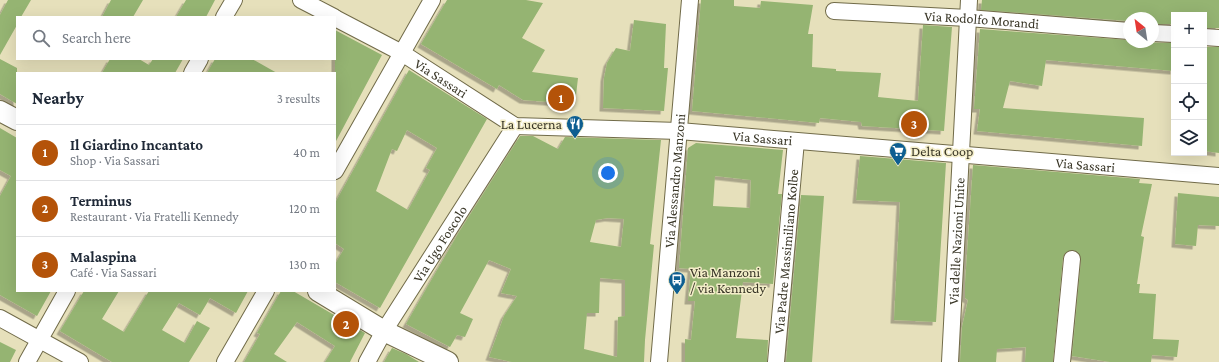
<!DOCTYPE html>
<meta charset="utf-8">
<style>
body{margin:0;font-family:"Crimson Pro",serif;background:#f2f2f3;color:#1f2937}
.controls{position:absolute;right:12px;top:12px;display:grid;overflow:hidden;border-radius:0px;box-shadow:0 4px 16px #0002}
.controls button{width:36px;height:36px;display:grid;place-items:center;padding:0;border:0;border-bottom:1px solid #e0e1e3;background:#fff;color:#1f2937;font:20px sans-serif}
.compass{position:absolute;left:1123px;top:12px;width:36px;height:36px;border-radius:50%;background:#fff;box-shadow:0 4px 16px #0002;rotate:330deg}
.you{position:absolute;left:608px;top:173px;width:14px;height:14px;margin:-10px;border:3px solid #fff;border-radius:50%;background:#1a73e8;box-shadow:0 0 0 6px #1a73e833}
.badge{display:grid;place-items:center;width:26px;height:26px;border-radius:50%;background:#b45309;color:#fff;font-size:13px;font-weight:700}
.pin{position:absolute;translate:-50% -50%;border:2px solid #fff;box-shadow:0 1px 4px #0006}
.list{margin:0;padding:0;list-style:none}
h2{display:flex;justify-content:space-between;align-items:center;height:52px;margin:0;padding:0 16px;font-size:17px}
h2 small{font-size:13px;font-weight:400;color:#747a83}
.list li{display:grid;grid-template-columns:26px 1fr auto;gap:12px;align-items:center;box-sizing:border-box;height:56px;padding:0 16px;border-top:1px solid #e0e1e3}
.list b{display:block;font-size:15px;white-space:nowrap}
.list p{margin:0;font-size:13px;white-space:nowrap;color:#747a83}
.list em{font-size:13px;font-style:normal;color:#747a83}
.icon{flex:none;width:22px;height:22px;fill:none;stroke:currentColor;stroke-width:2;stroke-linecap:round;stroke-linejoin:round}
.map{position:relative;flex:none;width:1219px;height:362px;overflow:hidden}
.search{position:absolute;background:#fff;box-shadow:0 4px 16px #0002;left:16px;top:16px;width:320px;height:44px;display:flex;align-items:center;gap:10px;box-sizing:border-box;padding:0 14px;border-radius:0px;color:#747a83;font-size:15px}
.panel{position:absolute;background:#fff;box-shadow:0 4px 16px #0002;left:16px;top:72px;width:320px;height:220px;border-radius:0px}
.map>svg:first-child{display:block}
</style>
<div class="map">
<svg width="1219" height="362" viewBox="0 0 1219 362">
<defs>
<filter id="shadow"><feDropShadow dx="-3.5" dy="3.5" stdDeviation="0" flood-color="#0004"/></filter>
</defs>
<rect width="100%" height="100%" fill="#e6e0bb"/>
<path fill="#95b472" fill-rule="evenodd" filter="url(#shadow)" d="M8,0h23l-10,17h-4v8l-17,30v-40z
M111,0h32l-10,17h-31z
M186,0h29l-9,17h-30z
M447,0h79l17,3 -21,35 23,12 -13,22 46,6 -3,26 -52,-4 -24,-15 -2,4 -76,-45z
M701,0h33v6l26,2 1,-7 52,4 -5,29h5l-1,33 24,2v2l45,2 -3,24 40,4 5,-76 29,2 -8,104 -82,-5 -1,-4 -41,-4 -1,5 -127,-12z
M982,0h237v28h-15v-13h-30v9h-21v-6h-24v3l-148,-11z
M634,20l32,4 -2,44h4l-4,43 -61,-3 1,-30 3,-15 9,-15 14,3z
M980,29l149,11v2l45,1v28l-128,-11 -4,26 -32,-5 -7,27 141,10 -2,28 -165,-15 3,-22h-6z
M335,30l47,25 -47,88z
M1204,47h15v106l-15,-2z
M0,59l17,9v36l-17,-10z
M110,59h29l10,6 4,-6h30l-8,14h-73z
M215,59h37l25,14h-70z
M409,70l78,49 -107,189 -45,-26v-18l9,-15 -9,-6v-40zM407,130l30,18 -11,20 4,2 -22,40 -32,-19 16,-42 5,2z
M0,128l17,10v153h34l-14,25 -37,-21v-99l11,-20 -11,-6z
M520,136h13l25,13 7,-12 96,3 -11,104 4,1 -9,95 -1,22h-132l-23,-5 15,-41 13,-20 -16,-3 10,-24 -22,-9 -29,53 13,6 -8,18 -8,-2 -7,12 -44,-23 53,-92zM608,218l16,1 -3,28 -31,-5 6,-22zM600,278l25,2v36l-7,1 -1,40 -33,-8 3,-36h12z
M696,143l87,7 -5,44h4l-9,90 -30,-2 -7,56 32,2 -1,22h-82v-23l6,1 4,-39h-7l3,-32 -12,-1 9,-120zM715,176l36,4 -1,28 -37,-2z
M860,156l86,7 -10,159 -42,-2 6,-118 -44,-2z
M973,165l167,14 -1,4 13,1 -11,52 3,1 -7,47h3l-1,9 17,1 -3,45 26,1 -2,17 -25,-2 -1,7h-41l-38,-6 9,-96 -3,-8 -5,-2 -8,3 -2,5 -10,104h-28l1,-15 -29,2 -1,13h-36l2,-35 6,-27 -3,-2v-14z
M1178,193l41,4v29l-21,-1 -2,21 -21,-2z
M801,195l23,1 -12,166h-26z
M84,291h35l-17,28 22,13 25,-41h99l-12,22 -26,-15 -10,17 -21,-12 -17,27 23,13 12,-22 13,7 -21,34h-77l-52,-31z
M281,291h12l72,42 -15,29h-25l10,-16 -38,-24 -23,32 13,8h-43l16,-28 -3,-1z
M0,342l16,8 -6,12h-10z
M392,348l14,6 13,8h-35z"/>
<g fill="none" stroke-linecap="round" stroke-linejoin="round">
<defs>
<g id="minor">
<path d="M301,0l33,17"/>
<path id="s1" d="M834,11l134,7 161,13"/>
<path d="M224,17l10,-17"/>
<path id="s2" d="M335,18l67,35 113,73 164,5 540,45"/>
<path d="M1153,33l21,1"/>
<path d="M1204,37l15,1"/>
<path d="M192,73l8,-14"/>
<path d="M335,171l97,-171"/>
<path d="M0,318l80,44"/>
<path d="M27,362l40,-71"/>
<path d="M225,362l41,-71"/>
<path id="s3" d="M367,362l17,-31 131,-205"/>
<path id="s4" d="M659,362l31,-362"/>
<path id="s5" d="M776,362l20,-221"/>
<path id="s6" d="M950,362l19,-362"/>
<path d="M1062,362l10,-103"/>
</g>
<path id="tertiary" d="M0,111l17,9
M318,291l66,40 64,31"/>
</defs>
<use href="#minor" stroke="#716b49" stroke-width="18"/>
<use href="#tertiary" stroke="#716b49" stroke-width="22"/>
<use href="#minor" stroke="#fff" stroke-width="16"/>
<use href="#tertiary" stroke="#fff" stroke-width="20"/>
</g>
<defs>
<symbol id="restaurant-pin" viewBox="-11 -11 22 30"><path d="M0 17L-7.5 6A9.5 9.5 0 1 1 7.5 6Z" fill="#0d5e91" stroke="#f3edc8"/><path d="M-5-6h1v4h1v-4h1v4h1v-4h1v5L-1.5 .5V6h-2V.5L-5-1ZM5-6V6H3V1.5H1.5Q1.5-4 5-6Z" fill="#fff"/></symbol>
<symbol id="supermarket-pin" viewBox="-11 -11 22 30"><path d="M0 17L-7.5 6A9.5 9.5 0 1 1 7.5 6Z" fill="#0d5e91" stroke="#f3edc8"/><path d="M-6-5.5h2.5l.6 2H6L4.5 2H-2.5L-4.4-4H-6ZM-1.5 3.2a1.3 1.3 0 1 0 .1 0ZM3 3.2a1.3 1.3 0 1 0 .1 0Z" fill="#fff"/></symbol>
<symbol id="bus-pin" viewBox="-11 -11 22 30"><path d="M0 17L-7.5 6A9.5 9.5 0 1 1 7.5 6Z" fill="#0d5e91" stroke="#f3edc8"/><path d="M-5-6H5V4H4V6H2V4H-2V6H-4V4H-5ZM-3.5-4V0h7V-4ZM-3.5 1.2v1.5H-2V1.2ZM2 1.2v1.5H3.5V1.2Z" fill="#fff"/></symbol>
</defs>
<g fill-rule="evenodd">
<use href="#restaurant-pin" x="565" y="114" width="20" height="27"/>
<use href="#supermarket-pin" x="888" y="141" width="20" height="27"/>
<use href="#bus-pin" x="667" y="270" width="20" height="27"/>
</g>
<g text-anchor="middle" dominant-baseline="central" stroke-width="3" stroke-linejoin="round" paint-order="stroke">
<g font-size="14" fill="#393627" stroke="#f3edc8">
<text stroke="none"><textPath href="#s1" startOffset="148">Via Rodolfo Morandi</textPath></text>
<text stroke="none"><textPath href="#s2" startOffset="122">Via Sassari</textPath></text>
<text stroke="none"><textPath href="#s2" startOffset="458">Via Sassari</textPath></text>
<text stroke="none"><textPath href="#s2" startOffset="782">Via Sassari</textPath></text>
<text stroke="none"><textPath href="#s4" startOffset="182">Via Alessandro Manzoni</textPath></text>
<text stroke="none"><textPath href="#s6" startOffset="121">Via delle Nazioni Unite</textPath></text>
<text stroke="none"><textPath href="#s3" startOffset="139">Via Ugo Foscolo</textPath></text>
<text stroke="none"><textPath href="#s5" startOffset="111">Via Padre Massimiliano Kolbe</textPath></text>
</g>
<g font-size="14" fill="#393627" stroke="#f3edc8" text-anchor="start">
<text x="562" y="124" text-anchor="end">La Lucerna</text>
<text x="911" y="151">Delta Coop</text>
<text x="690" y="272">Via Manzoni<tspan x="690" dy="16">/ via Kennedy</tspan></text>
</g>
</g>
</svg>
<div class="controls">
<button>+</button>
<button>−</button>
<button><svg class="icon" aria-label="locate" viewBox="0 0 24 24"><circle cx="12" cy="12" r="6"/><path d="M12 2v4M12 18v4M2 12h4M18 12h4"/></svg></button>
<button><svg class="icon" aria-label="layers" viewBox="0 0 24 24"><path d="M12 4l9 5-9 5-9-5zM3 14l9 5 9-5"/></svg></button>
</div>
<svg class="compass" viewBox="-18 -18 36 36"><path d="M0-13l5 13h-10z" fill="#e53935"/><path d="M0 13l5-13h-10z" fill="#747a83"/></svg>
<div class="you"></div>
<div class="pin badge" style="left:561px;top:98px">1</div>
<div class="pin badge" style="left:346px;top:324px">2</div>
<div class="pin badge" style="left:914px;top:124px">3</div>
<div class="search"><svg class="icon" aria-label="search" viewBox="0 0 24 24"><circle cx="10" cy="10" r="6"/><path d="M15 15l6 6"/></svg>Search here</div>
<section class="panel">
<h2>Nearby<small>3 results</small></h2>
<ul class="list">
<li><span class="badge">1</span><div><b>Il Giardino Incantato</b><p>Shop · Via Sassari</p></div><em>40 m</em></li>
<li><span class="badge">2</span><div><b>Terminus</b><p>Restaurant · Via Fratelli Kennedy</p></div><em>120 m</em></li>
<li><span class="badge">3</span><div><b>Malaspina</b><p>Café · Via Sassari</p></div><em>130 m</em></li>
</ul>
</section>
</div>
